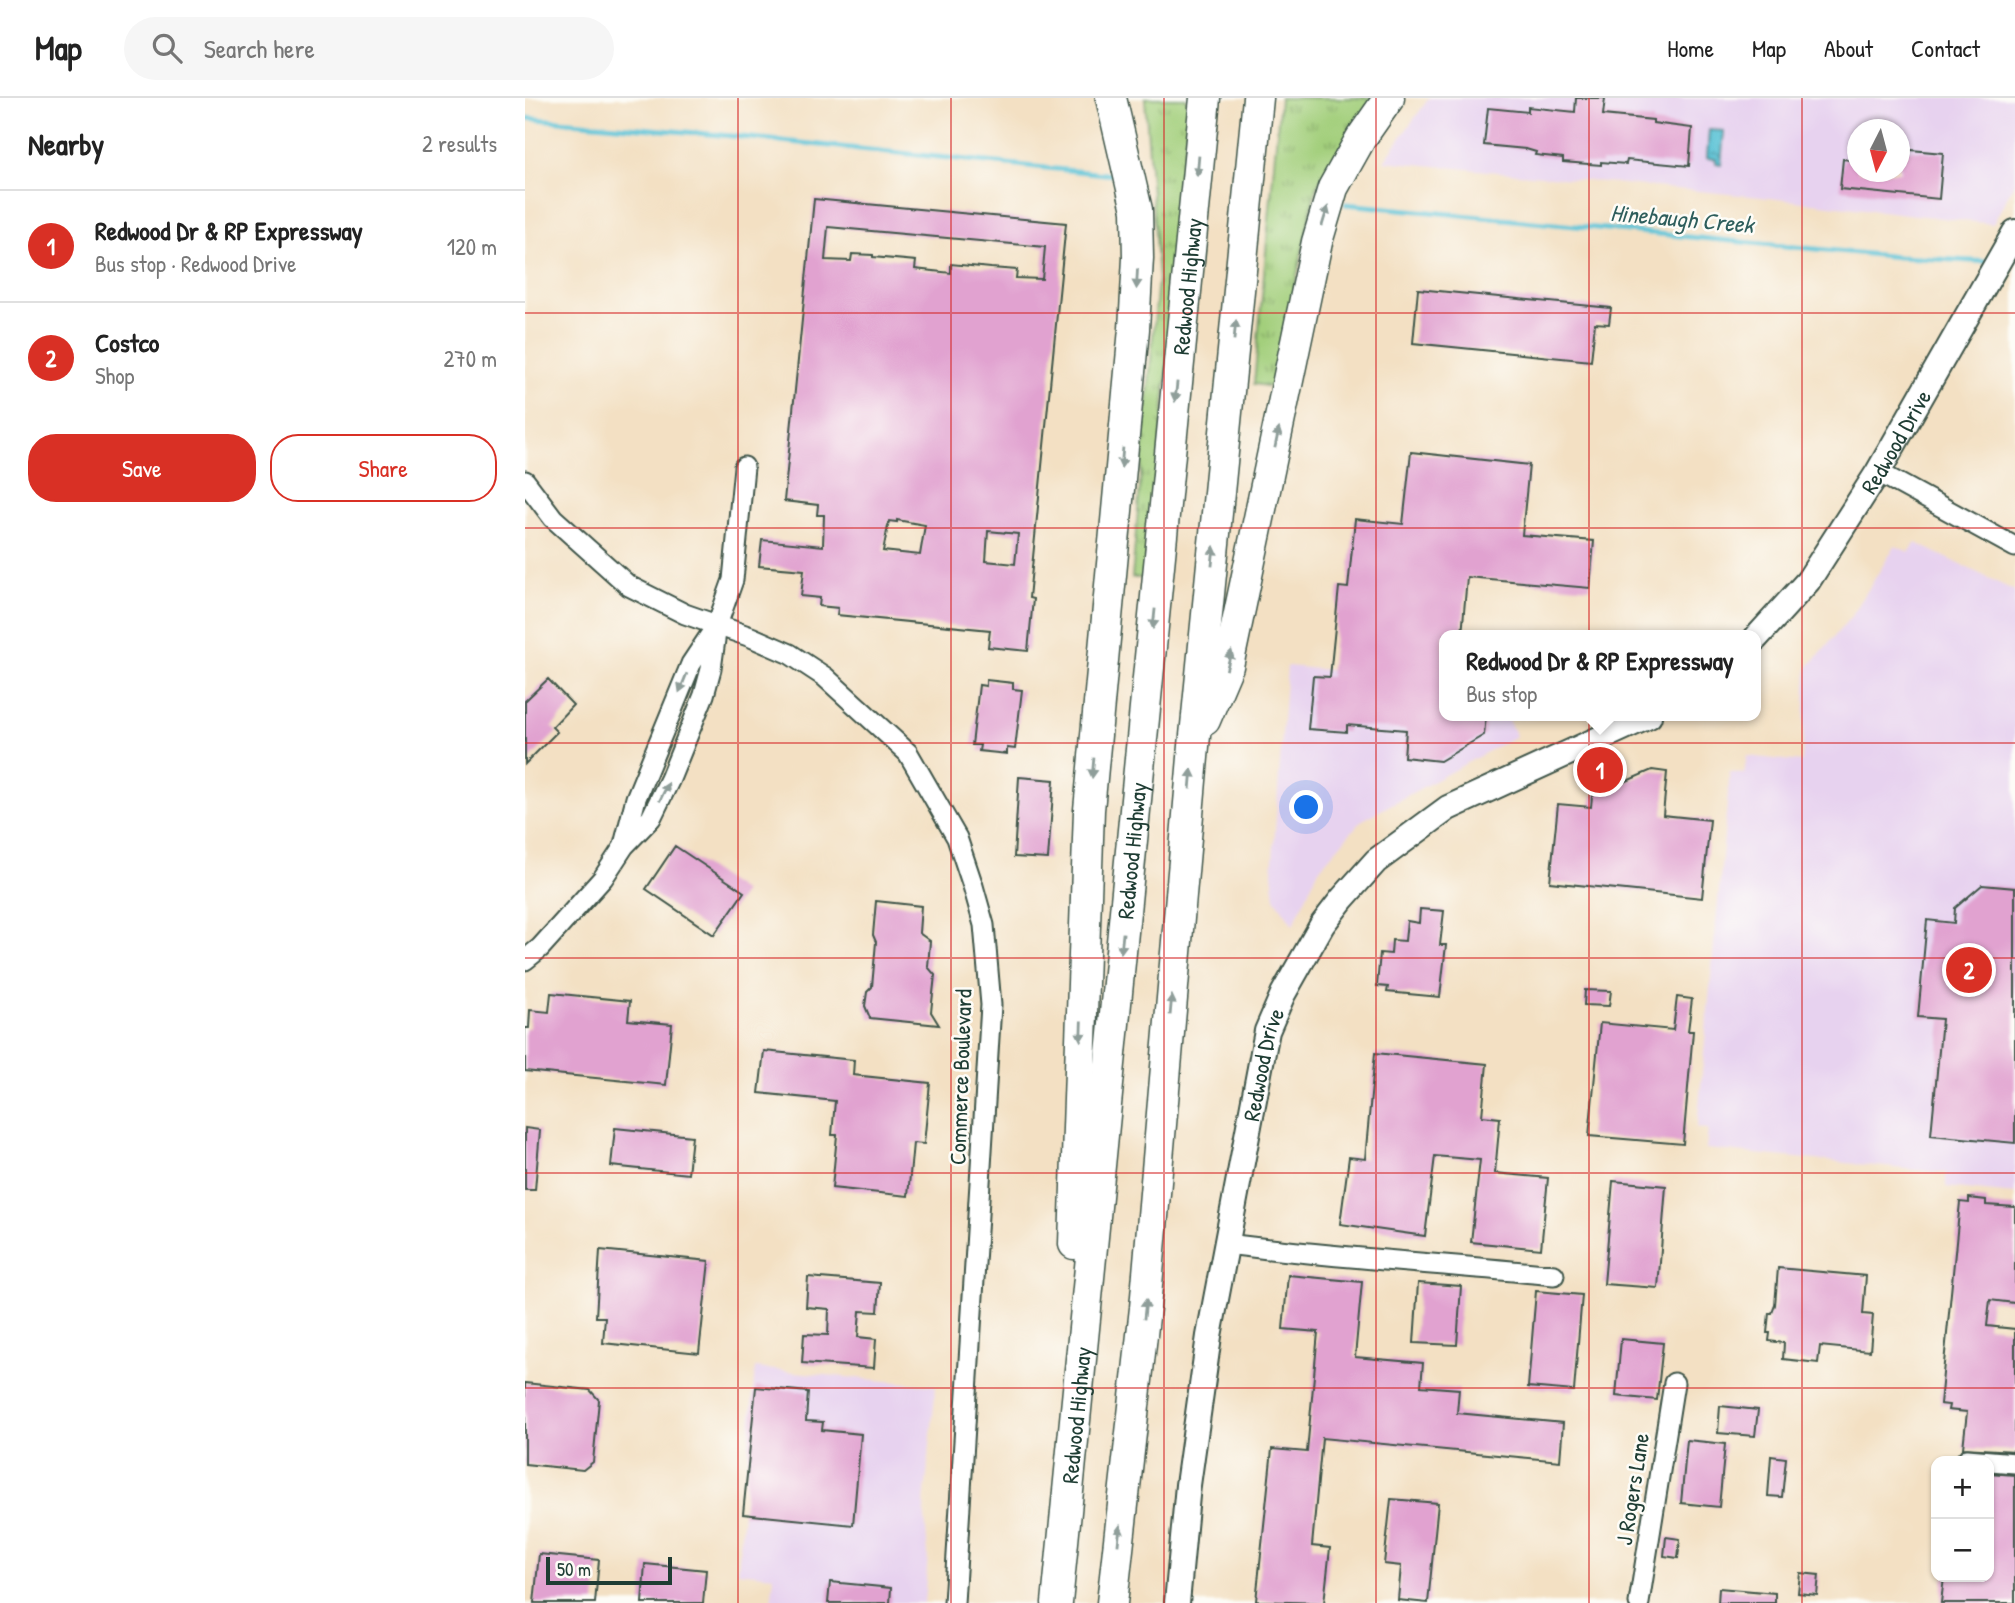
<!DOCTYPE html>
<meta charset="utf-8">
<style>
body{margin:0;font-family:"Patrick Hand",sans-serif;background:#f6f6f6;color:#222}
.controls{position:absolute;right:21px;bottom:21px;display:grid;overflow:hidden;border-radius:14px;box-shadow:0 2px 5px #0004}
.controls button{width:63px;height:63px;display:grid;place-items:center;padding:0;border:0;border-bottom:2px solid #e0e0e0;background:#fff;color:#222;font:35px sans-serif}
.compass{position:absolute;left:1322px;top:21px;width:63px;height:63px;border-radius:50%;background:#fff;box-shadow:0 2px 5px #0004;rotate:186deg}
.scale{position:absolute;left:21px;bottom:18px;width:126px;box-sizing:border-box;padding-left:7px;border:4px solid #1f3d34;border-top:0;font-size:19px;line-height:24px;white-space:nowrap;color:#1f3d34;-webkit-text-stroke:5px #fdfcf7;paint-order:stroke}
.you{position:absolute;left:782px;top:710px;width:24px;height:24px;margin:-18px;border:5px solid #fff;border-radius:50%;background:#1a73e8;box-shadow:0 0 0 10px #1a73e833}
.badge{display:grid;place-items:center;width:46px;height:46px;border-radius:50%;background:#d93025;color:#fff;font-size:23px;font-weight:700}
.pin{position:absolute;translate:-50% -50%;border:4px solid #fff;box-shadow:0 2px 7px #0006}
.popup{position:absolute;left:914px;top:532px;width:322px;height:91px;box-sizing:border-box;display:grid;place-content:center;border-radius:14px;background:#fff;filter:drop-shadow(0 2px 5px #0005);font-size:23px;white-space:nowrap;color:#767676}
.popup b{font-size:26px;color:#222}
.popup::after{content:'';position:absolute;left:50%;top:100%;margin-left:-14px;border:14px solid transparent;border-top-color:#fff}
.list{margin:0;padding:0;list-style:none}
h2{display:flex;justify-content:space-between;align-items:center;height:91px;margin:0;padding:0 28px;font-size:30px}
h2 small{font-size:23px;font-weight:400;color:#767676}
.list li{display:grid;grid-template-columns:46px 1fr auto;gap:21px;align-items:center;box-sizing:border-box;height:112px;padding:0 28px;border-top:2px solid #e0e0e0}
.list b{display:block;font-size:26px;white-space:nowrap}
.list p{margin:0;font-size:23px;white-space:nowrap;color:#767676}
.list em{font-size:23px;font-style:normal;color:#767676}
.actions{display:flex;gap:14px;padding:21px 28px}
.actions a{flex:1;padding:16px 0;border:2px solid #d93025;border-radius:28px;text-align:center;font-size:24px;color:#d93025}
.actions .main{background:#d93025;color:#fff}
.icon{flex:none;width:38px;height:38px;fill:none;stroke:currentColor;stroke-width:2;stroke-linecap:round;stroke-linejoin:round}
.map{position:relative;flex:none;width:1490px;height:1505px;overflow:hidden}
header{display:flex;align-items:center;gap:42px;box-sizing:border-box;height:98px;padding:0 35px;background:#fff;border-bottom:2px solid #e0e0e0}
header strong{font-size:33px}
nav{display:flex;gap:38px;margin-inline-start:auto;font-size:24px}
.search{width:490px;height:63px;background:#f6f6f6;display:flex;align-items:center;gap:18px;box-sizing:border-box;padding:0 24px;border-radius:38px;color:#767676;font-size:26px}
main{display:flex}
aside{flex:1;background:#fff}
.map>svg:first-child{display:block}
</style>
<header>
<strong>Map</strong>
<div class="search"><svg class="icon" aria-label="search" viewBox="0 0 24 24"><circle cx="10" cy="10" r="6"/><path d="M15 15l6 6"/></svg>Search here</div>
<nav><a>Home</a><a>Map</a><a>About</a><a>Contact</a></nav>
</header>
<main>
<aside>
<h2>Nearby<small>2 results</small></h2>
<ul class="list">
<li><span class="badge">1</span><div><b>Redwood Dr &amp; RP Expressway</b><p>Bus stop · Redwood Drive</p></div><em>120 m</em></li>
<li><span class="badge">2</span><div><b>Costco</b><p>Shop</p></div><em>270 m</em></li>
</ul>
<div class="actions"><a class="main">Save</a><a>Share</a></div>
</aside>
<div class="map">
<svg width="1490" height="1505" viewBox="0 0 1490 1505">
<defs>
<pattern id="grass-tufts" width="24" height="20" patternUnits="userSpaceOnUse" patternTransform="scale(1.75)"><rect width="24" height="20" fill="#a3cf7b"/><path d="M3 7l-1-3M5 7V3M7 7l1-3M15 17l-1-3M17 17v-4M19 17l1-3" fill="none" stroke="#84a966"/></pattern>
<pattern id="water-ripples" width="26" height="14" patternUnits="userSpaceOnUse" patternTransform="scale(1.75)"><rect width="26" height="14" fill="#5ac2d6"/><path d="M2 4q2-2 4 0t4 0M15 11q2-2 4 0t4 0" fill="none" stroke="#4a9fae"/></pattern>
</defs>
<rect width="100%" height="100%" fill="#fdfcf7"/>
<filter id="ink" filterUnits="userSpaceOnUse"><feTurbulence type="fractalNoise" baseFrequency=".0143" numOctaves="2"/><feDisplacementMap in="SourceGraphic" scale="14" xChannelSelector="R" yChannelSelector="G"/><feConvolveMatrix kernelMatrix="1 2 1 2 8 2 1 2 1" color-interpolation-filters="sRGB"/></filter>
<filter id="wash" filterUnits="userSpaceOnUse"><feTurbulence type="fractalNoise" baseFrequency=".00686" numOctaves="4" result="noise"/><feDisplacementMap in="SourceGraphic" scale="28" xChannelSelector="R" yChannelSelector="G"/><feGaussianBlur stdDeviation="1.57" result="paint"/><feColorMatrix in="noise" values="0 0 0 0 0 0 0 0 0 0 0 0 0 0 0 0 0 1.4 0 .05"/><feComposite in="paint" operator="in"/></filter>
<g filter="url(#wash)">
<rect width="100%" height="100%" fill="#f3e0c3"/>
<path fill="#e7d2ef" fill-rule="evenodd" d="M904,0h586v83l-22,43 -233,-27 -376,-36zM1332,32h42v42h-42z
M1391,445l99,48v603l-69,-7v-14l-240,-24 2,-20 -11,-1 33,-356 14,2 3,-18 55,6 5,-93 46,-55 42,-68 14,6z
M762,568l157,15v35h62l10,20 -155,85 -42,48 -26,56 -18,-27 -3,-25z
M230,1270l181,18 -12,117 4,52 -4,48h-153l3,-27 -36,-4z"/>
<path fill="url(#grass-tufts)" stroke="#618658" stroke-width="2" d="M620,0h41l2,8 -13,181 -27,291h-16l26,-299z
M755,0h93l-57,89 -43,200 -19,-3z"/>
<path fill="url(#water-ripples)" stroke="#3c8085" stroke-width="2" d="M1184,32l15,1 -3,33 -5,-1v-4l-9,-1z"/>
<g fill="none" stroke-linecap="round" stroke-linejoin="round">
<path stroke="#5ac2d6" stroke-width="5" d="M0,20l207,18 383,39
M821,106l553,53 92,5"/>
</g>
<g id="blocks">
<path fill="#e1a2d0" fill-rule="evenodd" d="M1051,0h29l-2,17 50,5v3l39,5 -3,38 -62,-6 -1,4 -25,-2v3l-38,-3v-4l-28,-3 1,-3 -10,-3 -42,-4 4,-37 40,4v-5l47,5z
M1375,51l43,4 -4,46 -99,-10 3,-30 15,2v11h42z
M289,101l252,24 -37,375 4,1 -5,52 -40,-4 2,-17 -153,-15 1,-7 -19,-2 1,-8 -19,-2 3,-26 -45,-4 3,-26 61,6 1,-31h-7l1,-10 -34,-4zM303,129l217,20 -3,32 -26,-1 1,-8 -26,-2 -40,-4v9l-36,-4 1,-8 -43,-4v-2l-21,-1 -1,7 -26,-1zM372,422l28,5 -5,30 -37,-4 6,-30 8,1zM463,433l30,3 -3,30 -29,-3z
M893,191l193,19 -2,16 -14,-1 -4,38 -178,-18z
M886,354l118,13 -7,70 72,6 -4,47 -123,-11 -5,58h-18v81h42l-2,19 -44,26 -36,-4 2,-27 -59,-5v7l-39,-3 5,-53 17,1 9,-90 9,1 7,-69 48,5z
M23,581l25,26 -21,22 5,5 -32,32v-63z
M461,582l27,3v6l9,1 -7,59 -8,-1v6l-28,-3 1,-6h-8l7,-60 7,1z
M1127,672l15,2 -4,43 47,5 -8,78 -152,-16 8,-78 33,3 1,-11z
M494,679l35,3 -6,79 -34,-2z
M150,748l69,46 -30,43 -68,-46z
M1457,787l33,3v255l-84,-8 11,-116 -24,-2 9,-97 27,3 1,-15z
M351,803l45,5 -2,27 11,8 -2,26 7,8 -4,37 8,13 -69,-7 -5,-12 2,-14 5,-5 4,-45 -3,-7z
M895,811l24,2 -4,34h6l-6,52 -53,-5 1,-5 -11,-1 3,-33 11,1 1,-14 13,1 2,-20 12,2z
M1060,892l26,1 -2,15 -25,-1z
M26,895l79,8 -2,19 44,4 -6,61 -141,-14v-43h4l1,-18 19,2z
M1152,899l15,2 -4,32h5l-10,113 -94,-8 11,-113 73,7z
M239,953l90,9 -1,15 77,8 -6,61 -11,-1 -5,53 -76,-8 5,-53h-5l3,-34 -76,-8z
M850,955l112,11 -5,52 18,2 -5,55 53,5 -7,71 -70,-7 9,-82 -45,-4 -10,80 -85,-12 9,-67 16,2z
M0,1030l15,2 -5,60h-10z
M90,1030l77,8 -4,38 -77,-8z
M1088,1083l53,5 -8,102 -54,-4z
M1444,1100l17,2v5l29,2v96l-25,-3 -3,26 28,3v122l-52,-3 4,-36 -19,-2 1,-5 -9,-1 20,-202 9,1z
M75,1152l109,11 -10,92 -96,-10 2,-26h-9z
M1253,1170l88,8 -3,38 10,1 -3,36 -50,-5 -2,17 -35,-4 1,-16 -15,-2 1,-8h-3l2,-20h3l3,-8z
M763,1177l74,7 -7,75 68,6 -2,23 38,3 -2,24 106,10 -3,38 -238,-23 -10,108 18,2 -6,55 -68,-2 16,-152 35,3 11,-120 -35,-3z
M283,1179l72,6 -2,29 -18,-1 -2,26 18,2 -2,29 -72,-5 2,-29 24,1 1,-26 -23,-2z
M893,1185l43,3 -4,59 -43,-2z
M1011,1193l46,4 -8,96 -46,-4z
M1096,1241l42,4 -6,57 -41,-4z
M0,1285l65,7 9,10 -6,62 -10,8 -58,-6z
M231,1289l52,5 -2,29 17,1 -1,8 39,4 -8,91 -110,-11z
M1195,1308l38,4 -3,26 -37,-3z
M1162,1342l38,4 -6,63 -38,-4z
M1246,1358l15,2 -4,39 -14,-1z
M1464,1375l26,2v128h-74l3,-26h45z
M866,1401l47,4 -10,100 -30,-3 3,-34 -17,-2z
M1141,1439l14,2 -2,19 -14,-2z
M14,1456l60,6 -4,43h-61z
M120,1466l61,6 -3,33h-61z
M1275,1475l19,2 -2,20 -19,-2z
M305,1484l61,6 -1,15h-62z
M1194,1490l56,5v10h-57z"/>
</g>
</g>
<g filter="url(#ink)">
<use href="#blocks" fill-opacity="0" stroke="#3f5549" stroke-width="2"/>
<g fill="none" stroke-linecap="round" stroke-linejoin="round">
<defs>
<path id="minor" d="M1353,374l137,75
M0,383l28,37 76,68 56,28 66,23 39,17 35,23 83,76 49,85 16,48 11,39 7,80 -37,598
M99,747l12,-47 55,-134 24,-36
M0,862l15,-12 63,-70 21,-32 27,-28 19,-39 34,-84 7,-26 6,-44 16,-45 11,-113
M702,1146c109,14 218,20 327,31
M1442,1361l48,4
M1114,1505l35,-220"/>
<g id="major">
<path id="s1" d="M1231,540l52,-57 70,-109 137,-240"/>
<path id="s2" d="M652,1505l11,-118 21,-149 58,-305 16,-37 39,-69 20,-26 34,-38 72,-53 201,-92"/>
</g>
<g id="highway">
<path d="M680,622l23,-54 89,-424 16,-54 28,-50 28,-40"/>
<path d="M549,1146l15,-434 45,-481 4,-71 -1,-48 -26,-112"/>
<path id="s3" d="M532,1505l148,-1505"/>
<path d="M587,1505l33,-295 49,-562 64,-648"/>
</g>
</defs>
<use href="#minor" stroke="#3f5549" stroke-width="23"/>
<use href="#major" stroke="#3f5549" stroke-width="28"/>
<use href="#highway" stroke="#3f5549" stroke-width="33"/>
<use href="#minor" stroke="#fff" stroke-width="19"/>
<use href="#major" stroke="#fff" stroke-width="24"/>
<use href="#highway" stroke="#fff" stroke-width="30"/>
</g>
<defs><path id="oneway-solid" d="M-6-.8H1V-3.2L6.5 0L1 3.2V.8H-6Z" transform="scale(1.75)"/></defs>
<g fill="#8f9e9a">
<use href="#oneway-solid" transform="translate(673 68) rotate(95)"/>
<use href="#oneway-solid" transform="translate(800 118) rotate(-73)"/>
<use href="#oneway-solid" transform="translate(612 181) rotate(93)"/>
<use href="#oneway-solid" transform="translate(710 232) rotate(-84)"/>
<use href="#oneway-solid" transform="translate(651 294) rotate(96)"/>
<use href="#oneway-solid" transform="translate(752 340) rotate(-78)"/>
<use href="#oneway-solid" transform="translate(597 360) rotate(95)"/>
<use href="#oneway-solid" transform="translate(688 458) rotate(-84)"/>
<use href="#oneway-solid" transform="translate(629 521) rotate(96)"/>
<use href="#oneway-solid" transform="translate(704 562) rotate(-75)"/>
<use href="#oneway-solid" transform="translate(158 585) rotate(112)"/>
<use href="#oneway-solid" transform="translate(568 670) rotate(95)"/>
<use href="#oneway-solid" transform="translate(666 681) rotate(-85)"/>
<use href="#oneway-solid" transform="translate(139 694) rotate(-64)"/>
<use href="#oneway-solid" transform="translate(597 845) rotate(96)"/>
<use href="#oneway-solid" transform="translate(646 907) rotate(-85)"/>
<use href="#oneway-solid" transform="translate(556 933) rotate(92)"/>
<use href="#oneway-solid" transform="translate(620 1211) rotate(-84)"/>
<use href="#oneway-solid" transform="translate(594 1437) rotate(-84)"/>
</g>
</g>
<path fill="none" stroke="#d62828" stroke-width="2" stroke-opacity="0.55" d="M213,0v1505M426,0v1505M639,0v1505M851,0v1505M1064,0v1505M1277,0v1505M0,215h1490M0,430h1490M0,645h1490M0,860h1490M0,1075h1490M0,1290h1490"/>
<g text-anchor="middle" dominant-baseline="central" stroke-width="5" stroke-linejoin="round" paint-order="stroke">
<g font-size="23" fill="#1f3d34" stroke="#fdfcf7">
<text stroke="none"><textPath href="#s3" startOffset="1323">Redwood Highway</textPath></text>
<text stroke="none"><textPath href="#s1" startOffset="242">Redwood Drive</textPath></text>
<text stroke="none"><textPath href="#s3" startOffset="756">Redwood Highway</textPath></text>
<text stroke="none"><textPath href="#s2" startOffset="546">Redwood Drive</textPath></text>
<text transform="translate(435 979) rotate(-88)">Commerce Boulevard</text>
<text stroke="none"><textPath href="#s3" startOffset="189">Redwood Highway</textPath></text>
<text transform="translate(1107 1391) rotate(-81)">J Rogers Lane</text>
</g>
<g font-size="24" font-style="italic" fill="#2e5e5c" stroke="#fdfcf7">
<text transform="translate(1157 120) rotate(5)">Hinebaugh Creek</text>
</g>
</g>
</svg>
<div class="controls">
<button>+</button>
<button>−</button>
</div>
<svg class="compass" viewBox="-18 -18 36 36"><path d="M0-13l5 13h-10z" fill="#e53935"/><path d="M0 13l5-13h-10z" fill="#767676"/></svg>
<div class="scale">50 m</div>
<div class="you"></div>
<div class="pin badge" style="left:1075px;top:672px">1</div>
<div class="popup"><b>Redwood Dr &amp; RP Expressway</b>Bus stop</div>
<div class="pin badge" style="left:1444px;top:872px">2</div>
</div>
</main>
